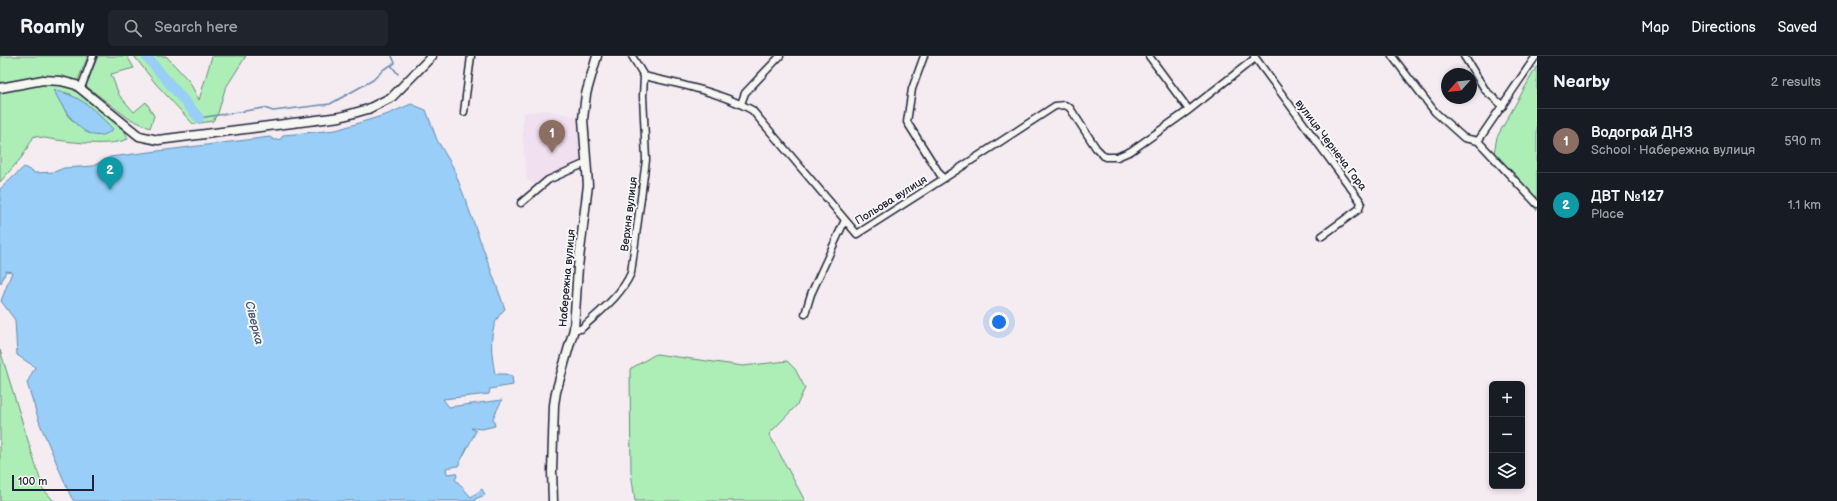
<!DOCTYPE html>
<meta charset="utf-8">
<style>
body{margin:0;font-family:"Balsamiq Sans",sans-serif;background:#20242c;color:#f1f3f6}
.controls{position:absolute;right:12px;bottom:12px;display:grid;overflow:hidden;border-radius:6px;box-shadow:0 2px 6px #0003}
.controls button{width:36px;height:36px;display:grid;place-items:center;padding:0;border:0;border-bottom:1px solid #363941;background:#171b24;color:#f1f3f6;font:20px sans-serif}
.compass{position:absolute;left:1441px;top:12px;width:36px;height:36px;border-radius:50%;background:#171b24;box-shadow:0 2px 6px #0003;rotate:243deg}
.scale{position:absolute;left:12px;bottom:10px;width:82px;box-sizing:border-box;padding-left:4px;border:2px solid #22223b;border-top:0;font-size:11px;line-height:14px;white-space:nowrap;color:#22223b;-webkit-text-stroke:3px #f6f6f2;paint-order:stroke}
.you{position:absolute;left:999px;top:266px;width:14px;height:14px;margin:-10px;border:3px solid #fff;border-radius:50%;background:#1a73e8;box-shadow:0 0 0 6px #1a73e833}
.badge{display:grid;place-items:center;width:26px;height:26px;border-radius:50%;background:#0b8043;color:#fff;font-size:13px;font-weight:700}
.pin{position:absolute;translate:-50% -33px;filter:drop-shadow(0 1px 2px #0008)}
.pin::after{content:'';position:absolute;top:21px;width:14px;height:12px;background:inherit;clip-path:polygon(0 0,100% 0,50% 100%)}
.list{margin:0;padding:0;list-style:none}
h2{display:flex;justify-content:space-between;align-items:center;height:52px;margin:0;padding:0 16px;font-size:17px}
h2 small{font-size:13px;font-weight:400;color:#9ea1a6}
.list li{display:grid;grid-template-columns:26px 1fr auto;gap:12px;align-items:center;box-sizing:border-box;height:64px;padding:0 16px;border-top:1px solid #363941}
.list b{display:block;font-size:15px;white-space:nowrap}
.list p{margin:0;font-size:13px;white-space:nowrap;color:#9ea1a6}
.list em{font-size:13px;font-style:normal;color:#9ea1a6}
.icon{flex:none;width:22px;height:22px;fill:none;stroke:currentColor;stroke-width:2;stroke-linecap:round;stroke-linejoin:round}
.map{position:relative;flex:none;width:1537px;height:445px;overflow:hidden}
header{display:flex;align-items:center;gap:24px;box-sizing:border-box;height:56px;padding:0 20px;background:#171b24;border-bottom:1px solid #363941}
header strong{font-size:19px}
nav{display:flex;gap:22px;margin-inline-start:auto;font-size:14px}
.search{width:280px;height:36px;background:#20242c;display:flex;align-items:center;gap:10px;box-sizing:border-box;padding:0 14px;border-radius:6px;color:#9ea1a6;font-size:15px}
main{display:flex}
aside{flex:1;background:#171b24}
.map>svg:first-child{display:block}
</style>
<header>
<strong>Roamly</strong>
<div class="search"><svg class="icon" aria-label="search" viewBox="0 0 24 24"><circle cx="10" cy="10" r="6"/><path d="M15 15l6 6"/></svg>Search here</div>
<nav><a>Map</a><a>Directions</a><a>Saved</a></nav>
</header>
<main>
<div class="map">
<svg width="1537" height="445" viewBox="0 0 1537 445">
<rect width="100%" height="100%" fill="#f4ecf1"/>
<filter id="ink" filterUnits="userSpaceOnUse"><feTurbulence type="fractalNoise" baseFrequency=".025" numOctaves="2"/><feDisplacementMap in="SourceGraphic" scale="8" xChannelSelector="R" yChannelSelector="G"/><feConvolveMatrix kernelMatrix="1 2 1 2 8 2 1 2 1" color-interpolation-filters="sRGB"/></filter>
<g filter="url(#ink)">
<path fill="#f1e0f0" d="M546,54l32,7 3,46 -31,11 -12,12 -11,-6 -4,-37v-30z"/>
<path fill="#adeeb7" stroke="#688879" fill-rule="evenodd" d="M0,0h88l-13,31 49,42 4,10c-21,9 -70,2 -94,-3l-12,21 -22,25zM54,34l17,4 7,32 -10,-10z
M98,0h29l7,12 -23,6 8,21 15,17 12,-10 8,14 -4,12 -22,-10 -42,-32z
M134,0h32l23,25 10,19 13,-44h34l-21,33 -7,24 -5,8 -20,3 -37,-40z
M1537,10v145l-43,-58 3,-16z
M0,294l43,139 11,12h-54z
M656,298l87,12 44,-5 8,8 10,19 -8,17 -28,29 36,67h-170l-4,-29 -1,-103z"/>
<path fill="#98cef7" stroke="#6989ac" d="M54,34c29,7 38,18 59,39 -24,23 -51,-20 -59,-39z
M411,48l15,6 11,30 16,27 14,37 38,105c-18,16 -14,43 -10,65h10l7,2 1,9 -23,4 -1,5 -46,5 6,8 53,-7 -9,18 2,8 -13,3 -11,-1 5,3 -18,35 -12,2 1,6 9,-1 1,4 -2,2 16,18 11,-8 3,6 -10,4v2h-401l-3,-4 -31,-73 -13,-41 8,-16 -18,-12 -2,-35 -14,-19 11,-29 -6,-1 -5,12 -1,-1v-93l24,-22 11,6 19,-1 10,-4 29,-2 17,-9 160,-20 4,3 7,-1 2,-4 53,-5 52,-16z"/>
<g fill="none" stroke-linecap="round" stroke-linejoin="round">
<path stroke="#6989ac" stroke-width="1.5" d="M391,9l7,9
M199,62l65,-10 9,3 57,-7 43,-24 11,-11 11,-6 -3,-7"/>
<path stroke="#98cef7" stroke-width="10" d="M146,0l53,62"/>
<defs>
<path id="minor" d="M632,0l12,20c36,8 75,16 108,34l105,124 86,-55 -36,-57 5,-33 12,-33
M1149,0l40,54
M1254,0l107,146 -2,7 -37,27
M1392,0l43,56 29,26 14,3 59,63
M1464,0l22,35 17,15
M81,32l12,-32
M741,48l4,-11 35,-37
M464,56l7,-56
M1478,85l58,-85
M943,123l112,-73 10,-1 5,3 26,40 9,9h12l14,-6 58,-41 65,-51
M521,147l27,-23 38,-17
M805,258l6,-20 34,-74
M574,273h7c18,-17 40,-33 50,-56l15,-113 -3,-64 1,-20"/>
<path id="tertiary" d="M0,32l43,-8 18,1 15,4 63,51 19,4 182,-23 28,-8 24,-12 40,-41
M553,445l-1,-30 2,-66 2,-13 18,-63 4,-62 10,-82 -5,-66 3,-25 11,-38"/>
</defs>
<use href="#minor" stroke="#22223b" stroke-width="9"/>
<use href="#tertiary" stroke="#22223b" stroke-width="11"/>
<use href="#minor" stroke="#f6f6f2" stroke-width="6"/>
<use href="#tertiary" stroke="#f6f6f2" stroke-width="8"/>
</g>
</g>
<g text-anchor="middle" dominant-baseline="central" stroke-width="4" stroke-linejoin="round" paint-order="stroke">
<g font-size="11" fill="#22223b" stroke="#f6f6f2">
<text transform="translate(1331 89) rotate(53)">вулиця Чернеча Гора</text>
<text transform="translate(891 144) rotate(-32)">Польова вулиця</text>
<text transform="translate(629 158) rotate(-83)">Верхня вулиця</text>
<text transform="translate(567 222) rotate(-85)">Набережна вулиця</text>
</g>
<g font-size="12" font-style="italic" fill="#455673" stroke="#f6f6f2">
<text transform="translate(254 267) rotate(76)">Сіверка</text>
</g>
</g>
</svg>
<div class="controls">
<button>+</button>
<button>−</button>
<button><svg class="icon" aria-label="layers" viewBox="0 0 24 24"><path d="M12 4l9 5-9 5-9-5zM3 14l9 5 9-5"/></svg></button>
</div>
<svg class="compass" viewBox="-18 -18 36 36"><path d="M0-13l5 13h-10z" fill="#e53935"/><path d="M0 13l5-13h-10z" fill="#9ea1a6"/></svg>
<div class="scale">100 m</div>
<div class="you"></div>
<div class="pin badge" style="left:552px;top:97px;background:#8d6e63">1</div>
<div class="pin badge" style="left:110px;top:134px;background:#0f9aa8">2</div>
</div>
<aside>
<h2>Nearby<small>2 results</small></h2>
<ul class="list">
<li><span class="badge" style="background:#8d6e63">1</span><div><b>Водограй ДНЗ</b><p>School · Набережна вулиця</p></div><em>590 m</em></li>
<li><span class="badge" style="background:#0f9aa8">2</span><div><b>ДВТ №127</b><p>Place</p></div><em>1.1 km</em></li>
</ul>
</aside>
</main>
